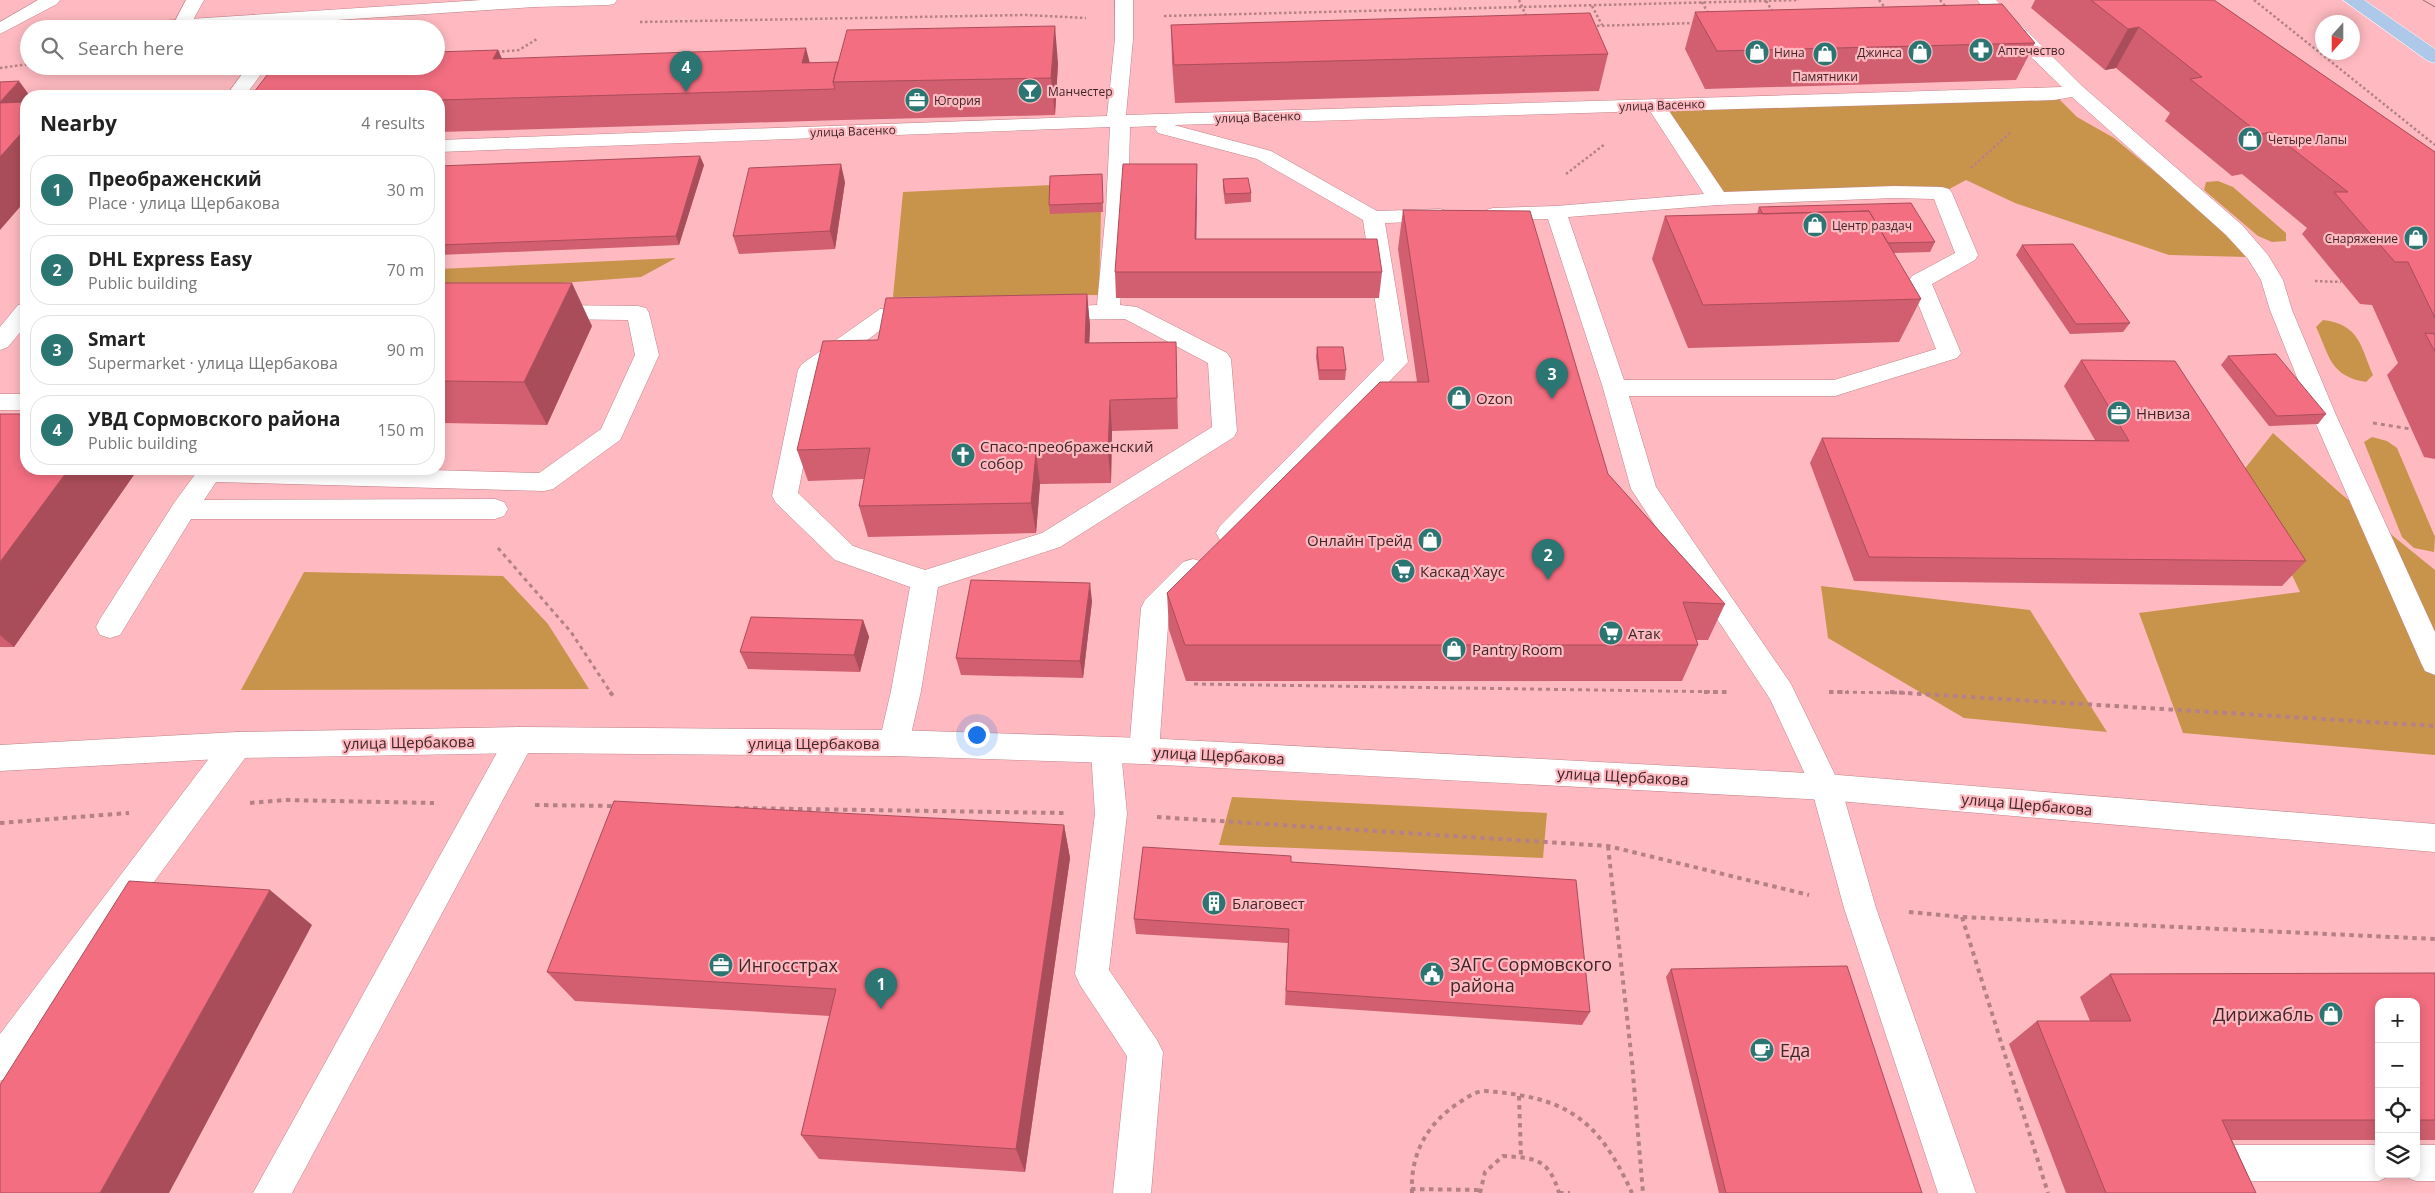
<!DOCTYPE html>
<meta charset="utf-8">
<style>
body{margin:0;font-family:"Open Sans",sans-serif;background:#f6f6f6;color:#222}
.controls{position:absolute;right:15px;bottom:15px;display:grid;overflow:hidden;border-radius:10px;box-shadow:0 2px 12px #0003}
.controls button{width:45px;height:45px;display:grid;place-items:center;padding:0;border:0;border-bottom:1px solid #e0e0e0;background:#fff;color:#222;font:25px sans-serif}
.compass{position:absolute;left:2315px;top:15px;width:45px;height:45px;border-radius:50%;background:#fff;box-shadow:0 2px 12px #0003;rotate:201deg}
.you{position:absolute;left:976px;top:734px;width:18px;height:18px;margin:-12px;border:4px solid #fff;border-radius:50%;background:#1a73e8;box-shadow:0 0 0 8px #1a73e833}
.badge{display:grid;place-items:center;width:32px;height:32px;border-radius:50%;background:#2b7573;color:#fff;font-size:16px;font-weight:700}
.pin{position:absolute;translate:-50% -41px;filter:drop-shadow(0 1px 2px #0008)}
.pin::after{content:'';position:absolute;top:26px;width:18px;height:15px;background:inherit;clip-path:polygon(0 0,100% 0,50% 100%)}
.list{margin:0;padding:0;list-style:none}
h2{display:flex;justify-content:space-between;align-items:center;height:65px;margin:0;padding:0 20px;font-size:21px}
h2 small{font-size:16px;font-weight:400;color:#767676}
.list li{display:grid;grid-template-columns:32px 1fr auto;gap:15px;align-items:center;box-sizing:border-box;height:70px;margin:0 10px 10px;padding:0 10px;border:1px solid #e0e0e0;border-radius:20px}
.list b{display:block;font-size:19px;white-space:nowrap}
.list p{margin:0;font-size:16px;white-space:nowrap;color:#767676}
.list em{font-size:16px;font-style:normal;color:#767676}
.icon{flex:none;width:28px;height:28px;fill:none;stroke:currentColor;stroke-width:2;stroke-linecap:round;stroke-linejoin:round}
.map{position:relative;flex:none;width:2435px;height:1193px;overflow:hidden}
.search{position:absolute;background:#fff;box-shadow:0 2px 12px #0003;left:20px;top:20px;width:425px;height:55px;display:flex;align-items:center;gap:12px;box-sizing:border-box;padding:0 18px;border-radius:28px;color:#767676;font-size:19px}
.panel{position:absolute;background:#fff;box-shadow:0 2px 12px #0003;left:20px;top:90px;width:425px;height:385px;border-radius:20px}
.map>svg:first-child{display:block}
</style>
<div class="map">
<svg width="2435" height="1193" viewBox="0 0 2435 1193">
<rect width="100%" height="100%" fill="#febac0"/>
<path fill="#c8944c" d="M2054,94l23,23 37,21 104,86 29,33 -78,-2 -154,-52 -49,-23 -24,13 -224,6 -62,-93z
M2218,181l15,6 53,46v8l-14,1 -14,-6 -54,-46 2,-8z
M1051,185l50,27 -2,83 -206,2 10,-105z
M676,258l-35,19 -202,15v-23z
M2323,320c37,5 37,25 50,55l-7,7c-36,-6 -36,-25 -50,-55z
M2273,433l67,60 95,77v185l-252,-22 -44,-120 161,-21 -57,-121z
M2372,437l15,4 10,7 38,89 -1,15 -20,-4 -12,-11 -38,-95z
M304,572l199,4 45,48 41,65 -348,1z
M1821,586l209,24 77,122 -143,-14 -136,-80z
M1232,797l315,16 -4,45 -324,-13z"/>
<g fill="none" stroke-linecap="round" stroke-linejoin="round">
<defs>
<path id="lane" d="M186,0h18l-16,29h-12l-3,-4z
M1115,0h18v39l-7,76 936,-28 -54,-52 -31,-35h19l86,86 160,139 26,30 15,25 9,30 44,105 99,217v43l-10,-4 -4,-8 -109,-248 -42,-105 -9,-30 -13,-21 -22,-24 -154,-138 -18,3 -385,11 55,81 170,-6 48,1 7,2 3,4 26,62 -3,5 -43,24 29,69 -4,5 -122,38h-206l27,91 135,197 50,103 35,121 100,285h-38l-94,-285 -33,-121 -41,-88 -139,-210 -28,-101 -55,-169 -55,1 -7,-2 -4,-4 4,-4 7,-2 63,-2 148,-12 -54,-83 -476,14 97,26 106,60 63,-2 7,2 4,4 -4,4 -7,2 -55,2 23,139 -170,178 -9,3 -9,-3 -4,-7 4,-7 164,-166 -21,-140 -106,-61 -99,-26 -3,-4 2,-3 -27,1 -2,83 -8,95 17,2 90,46 4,6 6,72 -3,6 -174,110 -122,40 -17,104 -12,52 -4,9 -11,4 -11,-4 -4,-9 12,-52 19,-104 -75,-27 -59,-57 -4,-7 26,-126 4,-6 78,-55 37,-3 8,2 3,5 -3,5 -32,3 -72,53 -23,119 55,53 72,24 117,-37 170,-106 -4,-64 -83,-44 -73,1 -8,-2 -3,-5 3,-5 53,-3 9,-95 4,-83 -671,25v-12l668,-24 8,-77zM1894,198l40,1 21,54 -43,23 -3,5 27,68 -102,31h-210l-56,-163 150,-12z
M295,13l6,1 3,4 -8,11h-18l11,-15z
M248,66h19l-22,30h-19z
M26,303v22l-18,22 -8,3v-23l18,-22z
M548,305l90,1 8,2 3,5 10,42 -36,79 -3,6 -67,49 -9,2 -328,-9 -12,18 291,-1 9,3 4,7 -4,7 -9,3h-304l-71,116 -10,3 -10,-3 -4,-8 4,-8 74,-116 25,-34h195l145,4 62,-44 34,-74 -7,-35 -80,-1 -8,-2 -3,-5 3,-5z
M0,394h26v16h-26z
M1193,559l10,3 4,7 -4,7 -34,36 -10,139 -4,9 -11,4 -11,-4 -4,-9 12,-143 4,-8 38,-38z
M520,727l11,4 4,9 -243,453h-39l256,-462z
M237,732l11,4 4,9 -4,9 -236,321 -12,6v-47l226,-298z
M1106,738l11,4 4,9 6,63 -18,156 48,70 6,12 -12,141h-38l14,-137 -47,-71 -5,-11 20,-160 -4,-63 4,-9z
M2220,1145h159v29h14l-14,7h-132l5,12h-38l-12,-30 5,-13z
M2416,1145h19v36h-19l-13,-5 -1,-2h14z"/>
<path id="street" d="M38,0h22l-3,4 -57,30v-12z
M482,0h135l-3,4 -6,1 -74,2 -333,22h-97l3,-4 6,-1z
M520,727l374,3 250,8 682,36 609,50v28l-609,-52 -682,-36 -250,-8 -374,-3 -283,5 -237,13v-26l237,-13z"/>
<path id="primary" d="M2343,0h21l71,49v14l-7,-2z"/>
</defs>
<use href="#lane" stroke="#c18288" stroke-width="1"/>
<use href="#street" stroke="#c18288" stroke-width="1"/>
<use href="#primary" stroke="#fff" stroke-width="1"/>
<path stroke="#b58186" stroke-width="2.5" stroke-dasharray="2.5 2.5" stroke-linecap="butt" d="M1519,0l8,18
M1879,0l7,9
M1940,0l6,7
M2254,0l181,145
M1766,1l7,11
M1702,2l6,11
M1592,6l10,19
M1164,16l635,-16
M640,22l385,-7 61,3
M1592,26l104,-3
M497,52l22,-2 18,-11
M0,68l29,-4
M1971,168l40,-36
M1566,174l39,-30
M2315,281l26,1"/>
<path stroke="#b58186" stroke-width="3" stroke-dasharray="4 4" stroke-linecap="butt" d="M2373,423l38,6
M498,548l73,84 40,61
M1194,684l534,8
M1829,692l81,1"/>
<path stroke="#b58186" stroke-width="4" stroke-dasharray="4.5 4.5" stroke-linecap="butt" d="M610,692l4,5
M1704,692h24
M1829,692h19
M1890,692l545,34
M250,803l35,-3 149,3
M535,805l81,1
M735,808l329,5
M1157,817l451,29 201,49
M0,823l129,-10
M1608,846l24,216 11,131
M1909,912l53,5 473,22
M1962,917l86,276
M1519,1096l2,61
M1411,1189l70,1
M1412,1193c-2,-39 15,-70 48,-91 8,-5 16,-11 25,-11 81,6 113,27 147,102
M1480,1193l5,-21 18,-16c33,2 46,3 56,37
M1559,1193h11"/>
<use href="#lane" fill="#fff" fill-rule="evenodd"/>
<use href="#street" fill="#fff" fill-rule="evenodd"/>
<use href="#primary" fill="#adc8e9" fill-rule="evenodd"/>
<path stroke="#96696d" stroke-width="1" d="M2423,0l12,7"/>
</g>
<path fill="#d15f6f" d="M2035,0h179l221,152v307l-11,-2 -37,-82 11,-12 -26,-58 -12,-1 -58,-70 5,-6 -65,-54 -10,2 -67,-55 5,-8 -54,-45 -11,2 -74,-62z
M1695,12l340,31 -19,37 -311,9 -20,-40z
M1171,25l437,29 -9,37 -424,12 -3,-41z
M498,50l4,9 308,4h248l-3,52 -213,5 -403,12v-36z
M1197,164l-1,75 186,33 -3,26h-263l-1,-26z
M704,165l-25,80 -240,10v-89z
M1102,174l1,38 -53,2 -1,-9z
M1223,179l28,14v9l-26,2 -2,-16z
M845,182l-10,67 -96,5 -6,-18z
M1759,207l176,35 -5,10 -37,1 28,46 -22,43 -211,6 -36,-89 13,-43 92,-2z
M1403,210l205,264 117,130 -17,36h-11l1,5 -16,36h-496l-17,-51 -2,-37 250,-211 -19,-133z
M2022,245l108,78 -7,9 -53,2 -54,-79z
M439,283l153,43 -45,99 -105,-2 2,2 -5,8z
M1087,294l3,32 -1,17 87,-1 2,87 -66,2 -1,52 -71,1 -4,49 -168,4 -9,-31 5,-27 -56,2 -11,-31 81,-110z
M1317,347l29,23 -1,10h-26l-3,-23z
M2228,356l98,58 -8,10 -49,2 -48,-61z
M2081,360l225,201 -24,25 -428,-5 -44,-118 12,-25 273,2 -31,-54z
M0,414l26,55h112l-124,178h-14z
M1092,601l-9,77 -122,-3 -5,-17z
M863,620l6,17 -9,35 -112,-3 -8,-17z
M1064,825l6,33 -45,314 -206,-13 -18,-24 29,-119 -255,-15 -28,-29z
M1291,862l299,150 -8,13 -297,-20 3,-62 -152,-9 -2,-15z
M1671,969l251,224h-203l-53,-216z
M2435,973v167h-19v-138h-37v138h-147l24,53h-190l-57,-149 28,-23h53l-10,-24 30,-23z"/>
<path fill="#aa4d5a" d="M1055,26l3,37 -3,52 -4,-37z
M2139,27l-23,41 -11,2 23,-41z
M806,48l8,31 -12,-16z
M498,50l14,31 -19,-22z
M19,81l11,15h-4v104l-26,30v-128z
M700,156l4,9 -25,80 -3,-9z
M841,164l4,18 -10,67 -5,-18z
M1197,164v26l-1,75 -1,-26z
M572,283l20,43 -45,99 -23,-43z
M1087,294l3,32 -2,49 -3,-32z
M1110,400l2,31 -1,52 -3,-31z
M439,417l5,8 -5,8z
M1036,453l4,31 -4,49 -5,-30z
M69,469h69l-124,178 -14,-12v-73z
M1090,583l2,18 -9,77 -3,-17z
M863,620l6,17 -9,35 -6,-17z
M1064,825l6,33 -45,314 -9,-23z
M270,890l42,35 -143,268h-69z"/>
<path fill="#f36e81" stroke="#aa4d5a" d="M2091,0h123l221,152v166l-27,-56h-13l-61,-70h14l-77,-60 -11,2 -70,-55 12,-2 -63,-50 -11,2z
M2002,4l33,39 -318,8 -22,-39z
M1590,13l18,41 -434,11 -3,-40z
M1055,26l-4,52 -218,4 14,-52z
M806,48l-4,15 36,-1 -5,20 2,7 -396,11v-4h-188l23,-30h162v-14l62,-2 -5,9z
M19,81l-19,21v-20z
M26,102v26l-26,29v-54z
M700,156l-24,80 -237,9v-79z
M841,164l-11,67 -97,5 16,-68z
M1123,164h74l-2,75h182l5,33h-267z
M1102,174l1,29 -54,2 1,-29z
M1248,178l3,15 -26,1 -2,-15z
M1911,203l24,39 -47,1 -19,-32 -106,3 -4,-7z
M1403,210l127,1 78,263 117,130 -42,-2 15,43h-513l-18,-52 213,-211h49z
M1869,211l52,88 -218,6 -38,-89z
M2073,244l57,79 -54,1 -54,-79z
M439,283h133l-48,99 -85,-1z
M1087,294l-2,49 91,-1 1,56 -67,2 -2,52 -72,1 -5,50 -172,3 11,-58 -73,2 26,-109 55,-1 8,-42z
M2425,333l10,1v18z
M1317,347h26l3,23h-27z
M2276,354l50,60 -49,2 -49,-60z
M2081,360l94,1 131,200 -437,-4 -47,-119 307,3z
M0,414h26v55h43l-69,93z
M971,580l119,3 -10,78 -124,-3z
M751,617l112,3 -9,35 -114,-3z
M614,801l450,24 -48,324 -215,-14 35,-146 -289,-17z
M1143,847l148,9v6l285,18 14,132 -304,-21 3,-62 -155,-10z
M129,881l141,9 -170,303h-100v-108z
M1847,966l75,227h-196l-55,-224z
M2435,973v147h-19v-118h-37v118h-157l34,73h-150l-69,-172h94l-21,-47z"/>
<defs>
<symbol id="pharmacy-disc" viewBox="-11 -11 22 22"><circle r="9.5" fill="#2b7573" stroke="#febac0"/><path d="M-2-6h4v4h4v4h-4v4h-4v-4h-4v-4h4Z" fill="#fff"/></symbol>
<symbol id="shop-disc" viewBox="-11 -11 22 22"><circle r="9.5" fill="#2b7573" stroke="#febac0"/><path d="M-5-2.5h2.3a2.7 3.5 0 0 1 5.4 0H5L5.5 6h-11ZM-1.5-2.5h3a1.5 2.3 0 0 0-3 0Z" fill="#fff"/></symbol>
<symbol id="bar-disc" viewBox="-11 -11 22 22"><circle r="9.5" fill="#2b7573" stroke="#febac0"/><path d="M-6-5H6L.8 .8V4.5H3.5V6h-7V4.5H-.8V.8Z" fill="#fff"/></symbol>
<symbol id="office-disc" viewBox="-11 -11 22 22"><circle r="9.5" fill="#2b7573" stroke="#febac0"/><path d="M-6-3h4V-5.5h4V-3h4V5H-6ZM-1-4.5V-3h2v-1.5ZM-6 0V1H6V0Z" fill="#fff"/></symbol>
<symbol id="church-disc" viewBox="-11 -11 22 22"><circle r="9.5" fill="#2b7573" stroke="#febac0"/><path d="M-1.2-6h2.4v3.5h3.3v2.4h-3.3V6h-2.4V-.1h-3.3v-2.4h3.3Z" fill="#fff"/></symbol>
<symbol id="supermarket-disc" viewBox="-11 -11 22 22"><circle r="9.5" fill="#2b7573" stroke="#febac0"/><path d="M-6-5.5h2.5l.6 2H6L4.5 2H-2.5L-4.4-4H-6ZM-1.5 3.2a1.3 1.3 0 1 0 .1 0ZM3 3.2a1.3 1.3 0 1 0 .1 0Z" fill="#fff"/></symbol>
<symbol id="building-disc" viewBox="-11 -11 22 22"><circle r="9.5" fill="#2b7573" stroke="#febac0"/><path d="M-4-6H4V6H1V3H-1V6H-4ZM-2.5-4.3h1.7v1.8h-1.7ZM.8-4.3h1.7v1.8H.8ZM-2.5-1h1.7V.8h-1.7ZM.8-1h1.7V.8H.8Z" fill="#fff"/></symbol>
<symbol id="civic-disc" viewBox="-11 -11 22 22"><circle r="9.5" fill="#2b7573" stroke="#febac0"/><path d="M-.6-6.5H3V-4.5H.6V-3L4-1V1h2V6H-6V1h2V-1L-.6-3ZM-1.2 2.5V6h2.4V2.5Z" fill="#fff"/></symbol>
<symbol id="cafe-disc" viewBox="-11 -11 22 22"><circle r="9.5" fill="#2b7573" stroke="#febac0"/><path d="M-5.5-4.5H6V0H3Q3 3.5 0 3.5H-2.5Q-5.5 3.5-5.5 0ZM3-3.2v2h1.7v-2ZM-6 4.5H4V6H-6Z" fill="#fff"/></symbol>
</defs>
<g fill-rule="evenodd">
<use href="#pharmacy-disc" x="1967" y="36" width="28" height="28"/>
<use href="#shop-disc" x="1743" y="38" width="28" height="28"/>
<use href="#shop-disc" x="1906" y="38" width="28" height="28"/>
<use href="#shop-disc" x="1811" y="40" width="28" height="28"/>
<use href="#bar-disc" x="1016" y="77" width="28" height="28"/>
<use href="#office-disc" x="903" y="86" width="28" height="28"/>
<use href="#shop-disc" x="2236" y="125" width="28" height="28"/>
<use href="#shop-disc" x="1801" y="211" width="28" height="28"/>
<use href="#shop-disc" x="2402" y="224" width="28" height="28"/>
<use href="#shop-disc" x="1445" y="384" width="28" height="28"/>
<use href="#office-disc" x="2105" y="399" width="28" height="28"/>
<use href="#church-disc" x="949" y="441" width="28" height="28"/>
<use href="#shop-disc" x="1416" y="526" width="28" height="28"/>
<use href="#supermarket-disc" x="1389" y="557" width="28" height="28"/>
<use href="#supermarket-disc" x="1597" y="619" width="28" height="28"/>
<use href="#shop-disc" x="1440" y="635" width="28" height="28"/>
<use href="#building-disc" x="1200" y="889" width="28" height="28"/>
<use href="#office-disc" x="707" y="951" width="28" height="28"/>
<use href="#civic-disc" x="1418" y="960" width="28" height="28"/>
<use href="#shop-disc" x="2317" y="1000" width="28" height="28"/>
<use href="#cafe-disc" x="1748" y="1036" width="28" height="28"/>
</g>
<g text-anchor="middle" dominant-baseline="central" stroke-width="4.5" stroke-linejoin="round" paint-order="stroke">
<g font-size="12" fill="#3f2528" stroke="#febac0" text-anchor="start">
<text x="1998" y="50">Аптечество</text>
<text x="1774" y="52">Нина</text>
<text x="1902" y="52" text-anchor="end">Джинса</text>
<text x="1825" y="76" text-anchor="middle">Памятники</text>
<text x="1048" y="91">Манчестер</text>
<text x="934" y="100">Югория</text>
<text x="2268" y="139">Четыре Лапы</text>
<text x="1832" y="225">Центр раздач</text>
<text x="2398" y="238" text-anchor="end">Снаряжение</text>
</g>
<g font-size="12" fill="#3f2528" stroke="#febac0">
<text transform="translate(1662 105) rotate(-2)">улица Васенко</text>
<text transform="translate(1258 117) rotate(-2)">улица Васенко</text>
<text transform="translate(853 131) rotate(-2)">улица Васенко</text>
</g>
<g font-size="15" fill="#3f2528" stroke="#febac0" text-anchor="start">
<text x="1476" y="398">Ozon</text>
<text x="2136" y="413">Ннвиза</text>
<text x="980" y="446">Спасо-преображенский<tspan x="980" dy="17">собор</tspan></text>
<text x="1412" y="540" text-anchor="end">Онлайн Трейд</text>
<text x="1420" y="571">Каскад Хаус</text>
<text x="1628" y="633">Атак</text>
<text x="1472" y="649">Pantry Room</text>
<text x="1232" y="903">Благовест</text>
</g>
<g font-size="15" fill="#3f2528" stroke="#febac0">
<text transform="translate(409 742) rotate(-1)">улица Щербакова</text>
<text x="814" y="743">улица Щербакова</text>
<text transform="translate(1219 755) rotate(3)">улица Щербакова</text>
<text transform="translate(1623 776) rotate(3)">улица Щербакова</text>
<text transform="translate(2027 804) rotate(5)">улица Щербакова</text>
</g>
<g font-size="18" fill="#3f2528" stroke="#febac0" text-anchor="start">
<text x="1450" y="964">ЗАГС Сормовского<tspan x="1450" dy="21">района</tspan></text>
<text x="738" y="965">Ингосстрах</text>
<text x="2314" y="1014" text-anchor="end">Дирижабль</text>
<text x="1780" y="1050">Еда</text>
</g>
</g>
</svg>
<div class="controls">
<button>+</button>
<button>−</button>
<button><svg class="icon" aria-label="locate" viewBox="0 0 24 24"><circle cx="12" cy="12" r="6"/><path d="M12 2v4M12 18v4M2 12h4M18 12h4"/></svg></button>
<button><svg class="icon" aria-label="layers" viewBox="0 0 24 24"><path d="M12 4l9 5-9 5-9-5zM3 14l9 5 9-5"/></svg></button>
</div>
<svg class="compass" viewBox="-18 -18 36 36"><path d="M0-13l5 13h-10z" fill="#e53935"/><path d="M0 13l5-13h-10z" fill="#767676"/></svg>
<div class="you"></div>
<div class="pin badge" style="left:881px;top:1009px">1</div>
<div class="pin badge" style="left:1548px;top:580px">2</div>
<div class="pin badge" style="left:1552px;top:399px">3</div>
<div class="pin badge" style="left:686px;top:92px">4</div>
<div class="search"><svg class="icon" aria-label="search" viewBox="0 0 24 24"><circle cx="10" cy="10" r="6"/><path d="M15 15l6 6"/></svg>Search here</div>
<section class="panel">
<h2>Nearby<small>4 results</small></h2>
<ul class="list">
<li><span class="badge">1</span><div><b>Преображенский</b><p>Place · улица Щербакова</p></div><em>30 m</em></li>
<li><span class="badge">2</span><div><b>DHL Express Easy</b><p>Public building</p></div><em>70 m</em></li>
<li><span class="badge">3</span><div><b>Smart</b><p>Supermarket · улица Щербакова</p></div><em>90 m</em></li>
<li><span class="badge">4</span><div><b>УВД Сормовского района</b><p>Public building</p></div><em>150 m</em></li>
</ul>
</section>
</div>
